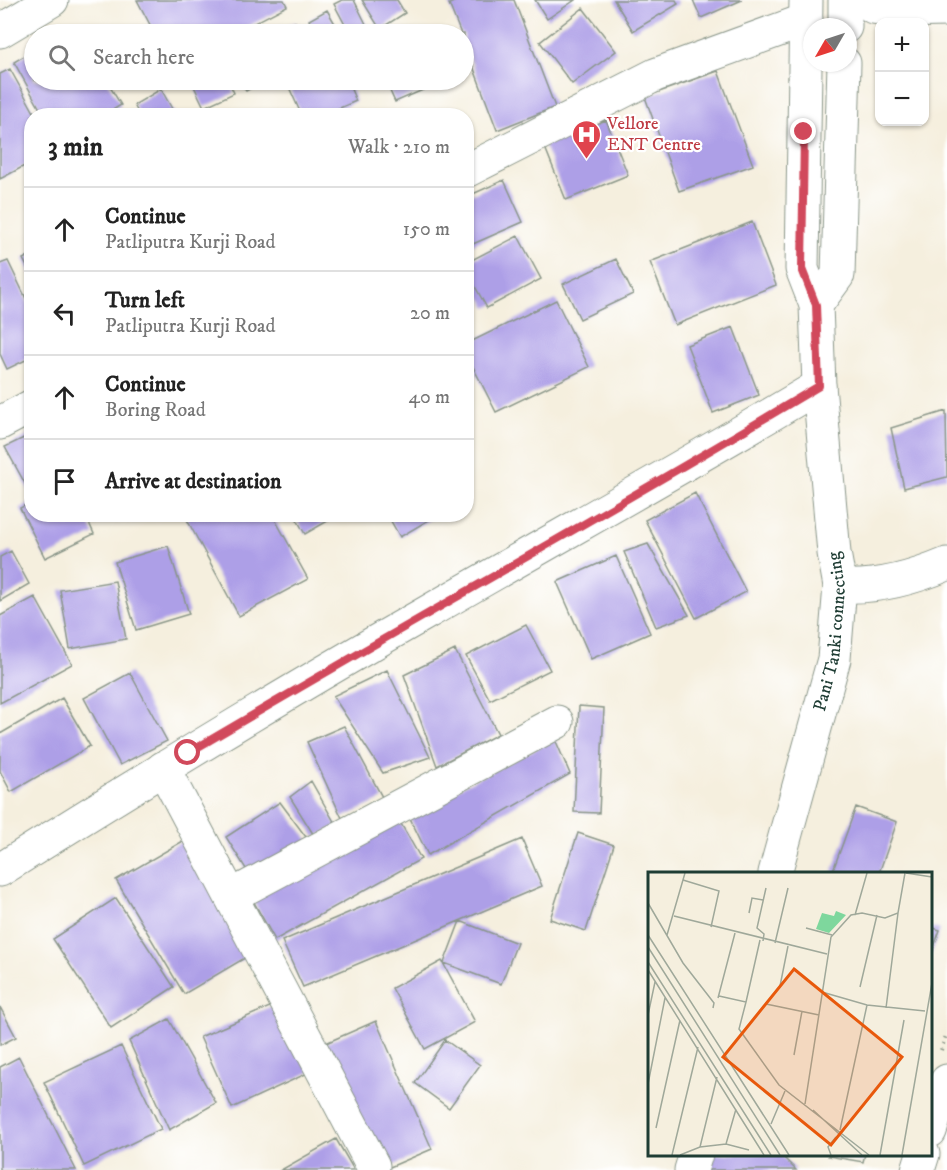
<!DOCTYPE html>
<meta charset="utf-8">
<style>
body{margin:0;font-family:"IM FELL DW Pica",serif;background:#f2f2f2;color:#222}
.controls{position:absolute;right:18px;top:18px;display:grid;overflow:hidden;border-radius:12px;box-shadow:0 2px 4px #0004}
.controls button{width:54px;height:54px;display:grid;place-items:center;padding:0;border:0;border-bottom:2px solid #e0e0e0;background:#fff;color:#222;font:30px sans-serif}
.compass{position:absolute;left:803px;top:18px;width:54px;height:54px;border-radius:50%;background:#fff;box-shadow:0 2px 4px #0004;rotate:231deg}
.stop{position:absolute;width:18px;height:18px;margin:-14px;border:4px solid #d1495b;border-radius:50%;background:#fff}
.stop.end{background:#d1495b;border-color:#fff;box-shadow:0 2px 6px #0008}
.list{margin:0;padding:0;list-style:none}
h2{display:flex;justify-content:space-between;align-items:center;height:78px;margin:0;padding:0 24px;font-size:26px}
h2 small{font-size:20px;font-weight:400;color:#767676}
.list li{display:grid;grid-template-columns:39px 1fr auto;gap:18px;align-items:center;box-sizing:border-box;height:84px;padding:0 24px;border-top:2px solid #e0e0e0}
.list b{display:block;font-size:22px;white-space:nowrap}
.list p{margin:0;font-size:20px;white-space:nowrap;color:#767676}
.list em{font-size:20px;font-style:normal;color:#767676}
.icon{flex:none;width:33px;height:33px;fill:none;stroke:currentColor;stroke-width:2;stroke-linecap:round;stroke-linejoin:round}
.map{position:relative;flex:none;width:947px;height:1170px;overflow:hidden}
.search{position:absolute;background:#fff;box-shadow:0 2px 4px #0004;left:24px;top:24px;width:450px;height:66px;display:flex;align-items:center;gap:15px;box-sizing:border-box;padding:0 21px;border-radius:33px;color:#767676;font-size:22px}
.panel{position:absolute;background:#fff;box-shadow:0 2px 4px #0004;left:24px;top:108px;width:450px;height:414px;border-radius:24px}
.map>svg:first-child{display:block}
</style>
<div class="map">
<svg width="947" height="1170" viewBox="0 0 947 1170">
<rect width="100%" height="100%" fill="#fff"/>
<filter id="ink" filterUnits="userSpaceOnUse"><feTurbulence type="fractalNoise" baseFrequency=".0167" numOctaves="2"/><feDisplacementMap in="SourceGraphic" scale="12" xChannelSelector="R" yChannelSelector="G"/><feConvolveMatrix kernelMatrix="1 2 1 2 8 2 1 2 1" color-interpolation-filters="sRGB"/></filter>
<filter id="wash" filterUnits="userSpaceOnUse"><feTurbulence type="fractalNoise" baseFrequency=".008" numOctaves="4" result="noise"/><feDisplacementMap in="SourceGraphic" scale="24" xChannelSelector="R" yChannelSelector="G"/><feGaussianBlur stdDeviation="1.35" result="paint"/><feColorMatrix in="noise" values="0 0 0 0 0 0 0 0 0 0 0 0 0 0 0 0 0 1.4 0 .05"/><feComposite in="paint" operator="in"/></filter>
<g filter="url(#wash)">
<rect width="100%" height="100%" fill="#f5efde"/>
<g id="blocks">
<path fill="#ad9fe7" d="M137,0h147l3,6 -54,28h-78z
M342,0h12l14,28 -18,6 -16,-30z
M362,0h35l8,13 -25,16z
M458,0h56l41,107 -58,23 -33,-88v-8h-3l-12,-30z
M535,0h40l-28,19z
M614,0h62l2,4 -45,27z
M693,0h49l-41,18z
M583,8l33,43 -44,33 -32,-42z
M327,10l14,24h-25l-7,-14z
M295,22l8,12h-29z
M34,50v30h72l15,25 -18,11h-59l-30,-54z
M10,69l26,47h-4v46l-32,17v-105z
M718,71l35,94 -74,26 -34,-94z
M191,80h37l6,13 -30,14z
M239,80h27l-20,11z
M301,80h46l9,21 -35,15h-19l-14,-31z
M385,80h61l-51,22z
M161,89l15,27h-36l-6,-11z
M606,120l22,55 -62,25 -22,-55z
M504,180l19,42 -57,25v-50z
M752,222l24,63 -101,40 -25,-63z
M518,236l23,43 -54,29 -21,-38v-7z
M32,254v22l-9,-17z
M616,259l17,35 -53,25 -17,-35z
M8,261l24,50v46l-25,12 -7,-15v-90z
M556,300l33,67 -93,45 -30,-59v-9z
M733,327l26,68 -46,18 -26,-68z
M946,411l1,66 -43,11 -13,-60z
M32,434v54l-4,1 -23,-42z
M695,493l51,99 -50,26 -51,-98z
M32,502v12h53l9,20 -49,24 -25,-50z
M184,514h88l36,65 -69,37z
M294,514h46l-35,20z
M387,514h52l-39,23z
M648,544l41,71 -33,12 -32,-75z
M168,546l21,68 -53,16 -21,-68z
M11,551l18,33 -29,17v-44z
M616,556l34,77 -59,26 -34,-77z
M115,581l11,58 -56,10 -10,-59z
M35,597l37,67 -72,39v-87z
M526,625l24,45 -60,30 -24,-44z
M455,650l43,84 -61,32 -33,-91z
M387,670l43,87 -47,16 -50,-77z
M130,673l37,68 -47,24 -36,-67z
M62,698l28,48 -79,46 -11,-21v-37z
M579,706l25,2 -5,105 -25,-1z
M344,726l39,73 -41,19 -35,-76z
M555,739l15,35 -142,81 -20,-41z
M311,781l26,46 -22,10 -25,-40z
M280,802l29,39 -58,36 -25,-40z
M856,807l41,15 -18,51h-47z
M396,815l25,44 -146,81 -25,-45z
M578,833l36,12 -28,86 -36,-12z
M522,839l20,47 -239,101 -21,-46z
M183,841l67,114 -66,39 -68,-114z
M116,898l58,89 -63,41 -58,-89z
M460,921l57,22 -16,41 -57,-21z
M930,927l10,3 -9,25h-1z
M442,961l33,61 -50,27 -33,-61z
M286,1000l35,67 -89,41 -32,-71z
M0,1007l16,30 -16,8z
M169,1019l47,84 -47,27 -40,-89z
M376,1021l56,128 -49,21 -57,-127z
M445,1040l35,25 -31,43 -34,-25z
M121,1046l40,83 -77,37 -40,-84z
M19,1057l57,113h-76v-103z
M336,1139l18,31h-73z
M712,1154h68l16,16h-101z
M829,1154h36l-2,8 -35,-6z"/>
</g>
</g>
<g filter="url(#ink)">
<use href="#blocks" fill-opacity="0" stroke="#8a9689" stroke-width="1.5"/>
<g fill="none" stroke-linecap="round" stroke-linejoin="round">
<defs>
<g id="minor">
<path d="M873,7l24,4 50,-1"/>
<path d="M845,27v-27"/>
<path d="M0,31l52,-31"/>
<path d="M466,171l189,-96 151,-55"/>
<path d="M816,305l22,-30 6,-212"/>
<path d="M0,423l32,-17"/>
<path d="M840,586c35,2 74,-8 107,-22"/>
<path d="M163,768l210,398"/>
<path d="M0,870c140,-88 282,-175 426,-257 131,-76 263,-149 393,-227"/>
<path id="s1" d="M775,873l59,-214 6,-73 -6,-33 -15,-167 -3,-81 -14,-36 4,-269"/>
<path d="M231,896l326,-174"/>
<path d="M930,1131l17,-50"/>
<path d="M691,1170l5,-16"/>
<path d="M918,1170l5,-16"/>
</g>
</defs>
<use href="#minor" stroke="#8a9689" stroke-width="35"/>
<path stroke="#8a9689" stroke-width="4" stroke-dasharray="1.5 4.5" stroke-linecap="butt" d="M941,1050l6,-17"/>
<use href="#minor" stroke="#fff" stroke-width="33"/>
</g>
</g>
<g fill="none" stroke-linecap="round" stroke-linejoin="round" filter="url(#ink)">
<path stroke="#d1495b" stroke-width="8" d="M188,753c210,-124 423,-242 631,-367l-3,-81 -14,-36 2,-137"/>
</g>
<defs>
<symbol id="hospital-pin" viewBox="-11 -11 22 30"><path d="M0 17L-7.5 6A9.5 9.5 0 1 1 7.5 6Z" fill="#e0444e" stroke="#fff"/><path d="M-5-5h3v3.5h4V-5h3V5h-3V1.5h-4V5h-3Z" fill="#fff"/></symbol>
</defs>
<g fill-rule="evenodd">
<use href="#hospital-pin" x="570" y="118" width="33" height="45"/>
</g>
<g text-anchor="middle" dominant-baseline="central" stroke-width="4.5" stroke-linejoin="round" paint-order="stroke">
<g font-size="18" fill="#be3a42" stroke="#fff" text-anchor="start">
<text x="607" y="124">Vellore<tspan x="607" dy="21">ENT Centre</tspan></text>
</g>
<g font-size="18" fill="#1f3d34" stroke="#fff">
<text stroke="none"><textPath href="#s1" startOffset="249">Pani Tanki connecting</textPath></text>
</g>
</g>
<g transform="translate(648 872)">
<rect width="284" height="284" fill="#f5efde"/>
<path d="M188,39l10,4 -17,18 -13,-4 6,-16 12,3z" fill="#7ed79d"/>
<path fill="none" stroke="#9fa89a" stroke-width="1.5" d="M258,1l26,4M35,8l36,11 -8,36M0,31l35,60 31,40 -1,5M101,41l3,-15 11,2M207,43l12,-42M26,44l153,38M158,56l26,7M0,63l141,220M19,63l18,-62M115,69l1,-7 -7,-6 9,-40M127,71l13,-55M0,75l132,208M0,90l123,193M0,98l116,185M132,114l8,-40M212,115l17,-72M174,120l45,13 58,6M71,124l27,6 -7,27 40,56 90,70M70,126l17,-65M98,130l14,-62M118,132l53,11M238,136l12,-95M0,143l7,-33M146,183l8,-44M0,212l17,-86M157,232l26,-167 20,-22 11,-2 23,5 13,-5 7,-40M165,238l49,45M123,252l14,-33M8,256l24,-108M192,258l27,-125M78,272l10,-35M52,275l17,-70M24,283l26,-108M32,283l20,-8 26,-3 23,6M183,283l-3,-8 8,-10M232,283l24,-135M254,283l30,-172"/>
<path fill="#e8590c" fill-opacity="0.15" stroke="#e8590c" stroke-width="3" d="M146,97l108,88 -71,88 -108,-88z"/>
<rect width="284" height="284" fill="none" stroke="#1f3d34" stroke-width="3"/>
</g>
</svg>
<div class="controls">
<button>+</button>
<button>−</button>
</div>
<svg class="compass" viewBox="-18 -18 36 36"><path d="M0-13l5 13h-10z" fill="#e53935"/><path d="M0 13l5-13h-10z" fill="#767676"/></svg>
<div class="stop" style="left:188px;top:753px"></div>
<div class="stop end" style="left:804px;top:132px"></div>
<div class="search"><svg class="icon" aria-label="search" viewBox="0 0 24 24"><circle cx="10" cy="10" r="6"/><path d="M15 15l6 6"/></svg>Search here</div>
<section class="panel">
<h2>3 min<small>Walk · 210 m</small></h2>
<ul class="list">
<li><svg class="icon" aria-label="ahead" viewBox="0 0 24 24"><path d="M12 20V5M6 11l6-6 6 6"/></svg><div><b>Continue</b><p>Patliputra Kurji Road</p></div><em>150 m</em></li>
<li><svg class="icon" aria-label="left" viewBox="0 0 24 24"><path d="M17 20v-9H6M10 6l-5 5 5 5"/></svg><div><b>Turn left</b><p>Patliputra Kurji Road</p></div><em>20 m</em></li>
<li><svg class="icon" aria-label="ahead" viewBox="0 0 24 24"><path d="M12 20V5M6 11l6-6 6 6"/></svg><div><b>Continue</b><p>Boring Road</p></div><em>40 m</em></li>
<li><svg class="icon" aria-label="arrive" viewBox="0 0 24 24"><path d="M6 21V4h12l-3 4 3 4H6"/></svg><div><b>Arrive at destination</b></div></li>
</ul>
</section>
</div>
